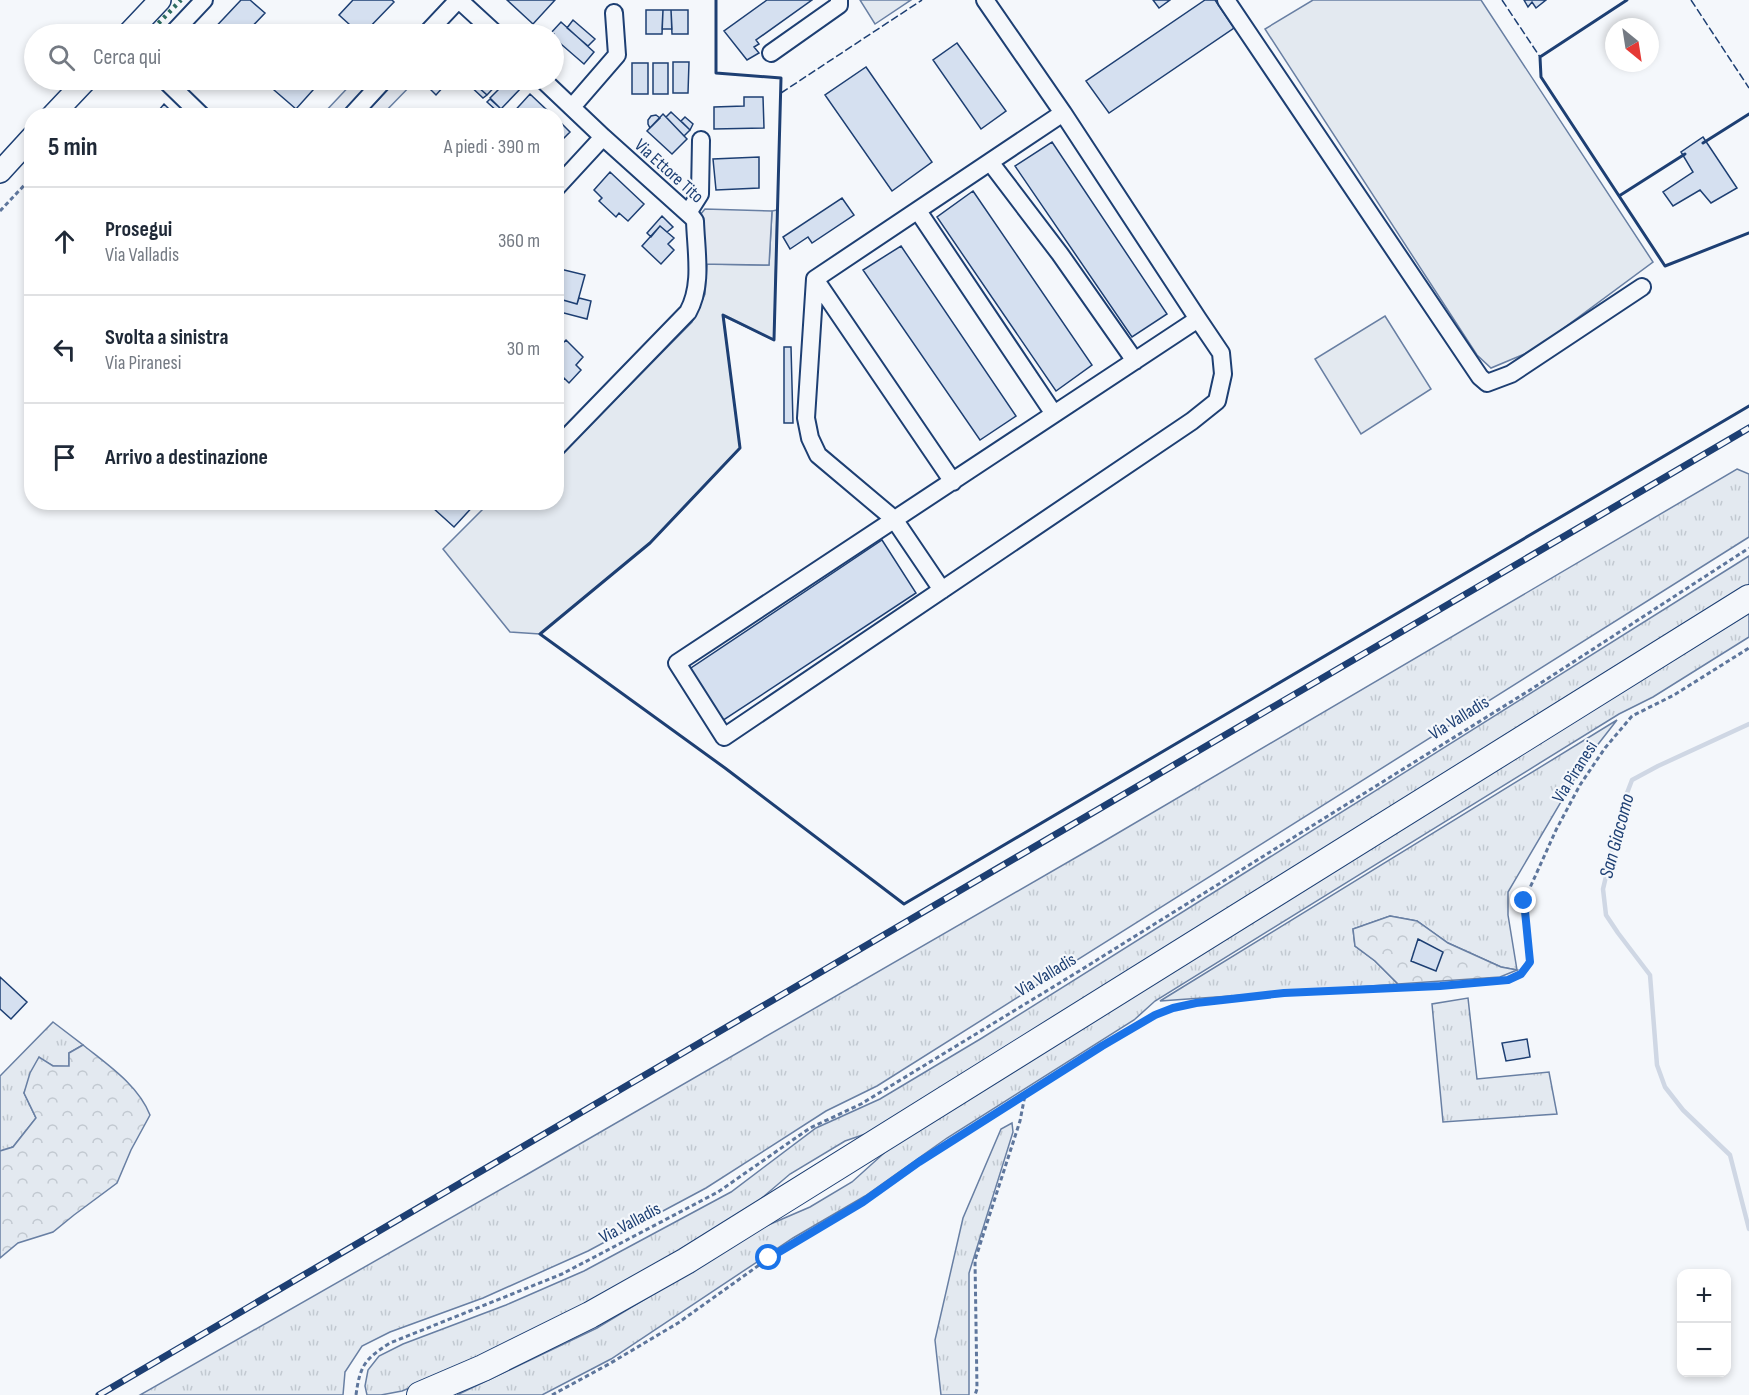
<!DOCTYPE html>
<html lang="it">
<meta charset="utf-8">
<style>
body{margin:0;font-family:"Sofia Sans Condensed",sans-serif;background:#f2f2f3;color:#1f2937}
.controls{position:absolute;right:18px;bottom:18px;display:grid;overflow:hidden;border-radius:12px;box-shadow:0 3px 9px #0003}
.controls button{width:54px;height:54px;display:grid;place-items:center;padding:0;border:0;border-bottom:2px solid #e0e1e3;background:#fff;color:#1f2937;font:30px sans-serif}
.compass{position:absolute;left:1605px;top:18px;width:54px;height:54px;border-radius:50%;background:#fff;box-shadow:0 3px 9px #0003;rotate:150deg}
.stop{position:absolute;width:18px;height:18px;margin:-14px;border:4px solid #1a73e8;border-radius:50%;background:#fff}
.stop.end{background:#1a73e8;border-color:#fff;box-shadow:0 2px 6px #0008}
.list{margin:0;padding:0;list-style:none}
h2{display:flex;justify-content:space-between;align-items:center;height:78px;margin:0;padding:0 24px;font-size:26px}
h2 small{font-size:20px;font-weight:400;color:#747a83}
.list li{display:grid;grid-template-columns:39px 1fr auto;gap:18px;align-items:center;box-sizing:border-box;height:108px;padding:0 24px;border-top:2px solid #e0e1e3}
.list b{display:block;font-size:22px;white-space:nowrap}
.list p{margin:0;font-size:20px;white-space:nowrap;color:#747a83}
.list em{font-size:20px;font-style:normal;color:#747a83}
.icon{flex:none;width:33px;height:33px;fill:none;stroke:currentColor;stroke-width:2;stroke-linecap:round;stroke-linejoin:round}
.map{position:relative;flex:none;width:1749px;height:1395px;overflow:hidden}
.search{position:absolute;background:#fff;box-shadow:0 3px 9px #0003;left:24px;top:24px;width:540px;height:66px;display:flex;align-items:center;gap:15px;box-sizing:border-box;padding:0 21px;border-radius:33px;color:#747a83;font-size:22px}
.panel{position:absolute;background:#fff;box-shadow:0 3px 9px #0003;left:24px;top:108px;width:540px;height:402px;border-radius:24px}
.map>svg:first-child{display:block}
</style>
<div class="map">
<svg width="1749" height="1395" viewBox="0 0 1749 1395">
<defs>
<pattern id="grass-tufts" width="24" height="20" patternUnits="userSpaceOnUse" patternTransform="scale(1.5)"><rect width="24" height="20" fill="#e3e9f0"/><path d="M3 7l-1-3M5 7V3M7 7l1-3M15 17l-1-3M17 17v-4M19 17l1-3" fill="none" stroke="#c2c9d1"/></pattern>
<pattern id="forest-crowns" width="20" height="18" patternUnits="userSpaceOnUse" patternTransform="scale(1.5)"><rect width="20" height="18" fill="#e3e9f0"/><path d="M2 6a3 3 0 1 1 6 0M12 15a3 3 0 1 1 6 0" fill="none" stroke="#c2c9d1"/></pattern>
</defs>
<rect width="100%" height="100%" fill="#f4f7fb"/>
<path fill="url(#grass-tufts)" stroke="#687fa3" stroke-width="1.5" d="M1737,469l12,5v63l-872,549 -51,25 -120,77 -118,63 -105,47 -93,34 -28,14 -17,26 -2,23h-203l386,-220 575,-332z
M1749,556v32l-872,542 -32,11 -55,33 -34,29 -180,112 -81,38 -93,38 -21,4h-14l-2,-9 3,-16 11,-14 24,-12 103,-39 78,-34 147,-79 85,-64 64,-29 102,-61z
M1749,613v24l-96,60 -34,17 -464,287 -21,19 -187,118 -82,58 -72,42 -182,121 -69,36h-85l140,-67 169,-102 44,-19 42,-25 41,-37z
M1617,720l-32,41 -77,131v23l9,55 -16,-3 -53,-24 -31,-22 -27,-5 -37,13 2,17 20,15 23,23 -238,17z
M1468,998l9,81 72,-7 8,42 -114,8 -11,-118z
M53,1022l30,23 -14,8v14l-16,-1 -14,-8 -15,35 12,25 -23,29 -13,4v-75z
M1012,1123l1,9 -44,141v122h-28l-6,-55 28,-122 38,-89z"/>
<path fill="url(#forest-crowns)" stroke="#687fa3" stroke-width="1.5" d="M1390,916l27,5 31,22 53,24 16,3 -17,7 -102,7 -23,-23 -20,-15 -2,-17z
M83,1045c25,20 55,40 67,70l-19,35 -14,33 -43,32 -21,17 -35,11 -18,15v-107l13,-4 23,-29 -12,-25 6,-20 9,-16 14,9h16v-13z"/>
<path fill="#e3e9f0" stroke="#687fa3" stroke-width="1.5" d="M860,0h51l-36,24z
M1313,0h168l172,262 -119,88 -43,18 -14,-13 -212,-326z
M777,210l-3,130 -51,-24 17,132 -90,95 -110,91 -30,-2 -67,-83 46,-46 67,-1 1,-43 135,-137 13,-28 2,-30 62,1 3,-54z
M1385,316l46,73 -70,45 -46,-75z"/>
<path fill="#e3e8f0" stroke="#687fa3" stroke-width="1.5" d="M355,80h19l-33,35h-15l-2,-2z
M397,80h19l-34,35h-18z
M705,209l67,2 -3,54 -72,-1 -2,-43z"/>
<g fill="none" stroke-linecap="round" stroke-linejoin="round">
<path stroke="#cfd7e4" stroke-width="4.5" d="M1749,724l-91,42 -26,14 -8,21 -21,88 3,26 12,18 32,42 7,90 8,22 18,23 47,45 19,74"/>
</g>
<path fill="#d5e0f0" stroke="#1d3f73" stroke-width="1.5" d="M241,0h9l15,13 -20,21h-36z
M353,0h39l2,2 -31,32h-3l-21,-19z
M507,0h48l-22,24z
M767,0h45l-56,40 3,4 -5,3 5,6 -12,7 -23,-29z
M1153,0h17l-11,8z
M1205,0h10l19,28 -125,85 -23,-32z
M1524,0h22l-10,8 -4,-6 -4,5z
M646,10h17l-1,24h-16z
M663,10h8l1,19h-10z
M671,10h17v24h-16z
M573,20l22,19 -7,7 -21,-18z
M561,22l33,30 -10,12 -30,-26v-4h-4z
M957,43l49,68 -25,18 -48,-69z
M673,62h16l-1,31h-15z
M632,63h16v31h-16z
M653,63h15v31h-15z
M866,67l66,95 -40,29 -67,-96z
M283,80h39l-26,29 -22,-19z
M421,80h16l7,6 -8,9z
M458,80l3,3 -5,6 -5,-3z
M464,80h6l17,15 -4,3z
M470,80h31l-14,15z
M508,80h6l8,7 -21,22 -11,-11z
M530,94l21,20 -1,2h-40z
M744,97h19l1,31 -50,1v-22l30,-1z
M490,99l11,10 -3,3 -11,-10z
M164,104l12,12h-22z
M671,112l19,18 -6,6 -18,-19z
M663,114l24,25 -15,15 -25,-23z
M656,115l4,3 -10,10 -2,-4v-4l3,-4z
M685,117l8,7 -3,6 -9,-9z
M559,121l11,11 -14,14v-22z
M1703,137l34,51 -26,15 -11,-13 -27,16 -10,-14 30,-20 -12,-20z
M1052,142l115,172 -35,23 -117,-171z
M759,157v31l-43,2 -3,-31z
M610,172l34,32 -16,17 -9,-8 -3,4 -17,-16 3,-3 -8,-8z
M973,191l119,174 -36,26 -119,-174z
M842,198l12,17 -42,28 -4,-6 -18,12 -7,-12z
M662,216l11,11 -6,5 -7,-6 -9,11 -4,-4z
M660,226l14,12 -6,6 6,6 -13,14 -19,-18z
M901,246l115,170 -36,24 -117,-170z
M556,268l29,7 -8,29 -21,-6z
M556,298l21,6 2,-6 12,3 -4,18 -31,-8z
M566,340l17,17 -7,8 5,5 -12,13 -5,-5 -8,8v-36z
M784,347h7l2,76h-9z
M438,502h39l-23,25 -21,-19z
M882,540l34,53 -194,128 -34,-51z
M1418,939l25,13 -7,19 -25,-10z
M0,977l27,25 -16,17 -11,-10z
M1527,1039l3,18 -24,4 -4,-18z"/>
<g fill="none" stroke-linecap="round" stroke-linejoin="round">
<defs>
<path id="minor" d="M459,0l37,34
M985,0l78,113 135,206 23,34 2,21 -6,27 -25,20 -468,316 -47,-74 521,-344
M1226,0l254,377 7,6 24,-9 131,-87
M172,34l32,-34
M426,34l32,-34
M771,53l68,-48v-5
M165,80l37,36
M543,80l60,57 89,80 3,4c1,31 8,64 -7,91l-132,136
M572,107l45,-52 -3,-42
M351,116l33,-36
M990,162l70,92 75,107
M556,188l47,-51
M918,211l136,203
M688,213l12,-19 1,-54
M815,279l138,203
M942,590l-48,-71 -76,-64 -8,-17 -4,-20 9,-139 248,-166"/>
<path id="major" d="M128,34l32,-34
M52,116l34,-36
M0,172l32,-35"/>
<path id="highway" d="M420,1395l63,-27 107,-53 96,-54 1063,-663"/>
</defs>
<use href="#minor" stroke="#1d3f73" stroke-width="20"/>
<use href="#major" stroke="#1d3f73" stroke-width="24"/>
<use href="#highway" stroke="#1d3f73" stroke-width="28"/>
<path stroke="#5e769c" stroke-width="3" stroke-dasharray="4.5 3" stroke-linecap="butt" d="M0,211l32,-34
M1025,1095l130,-80 18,-7 23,-5 88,-10 156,-7 68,-6 13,-6 9,-12 -6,-61 32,-71 24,-45 25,-37 27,-32 42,-21 75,-47
M356,1395c4,-30 9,-36 34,-52l172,-69 156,-82 92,-64 51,-24 215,-131 454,-283 219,-142
M552,1395l57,-31 69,-41 91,-65 94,-56 56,-40 106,-67 -5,26 -45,139 2,129 -2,6"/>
<use href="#minor" stroke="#f4f7fb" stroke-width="16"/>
<use href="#major" stroke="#f4f7fb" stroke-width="21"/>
<use href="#highway" stroke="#f4f7fb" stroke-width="26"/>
<defs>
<path id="rail" d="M99,1395l1650,-967"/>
</defs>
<use href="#rail" stroke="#1d3f73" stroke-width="7"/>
<use href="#rail" stroke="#f4f7fb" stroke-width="4.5" stroke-dasharray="14" stroke-linecap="butt"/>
<path stroke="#2c6c60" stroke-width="4.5" stroke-dasharray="3 4.5" stroke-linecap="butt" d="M148,34l33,-34"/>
<path stroke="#1d3f73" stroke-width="1.5" stroke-dasharray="8 3" stroke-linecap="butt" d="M1502,0l38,57
M1691,0l58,88
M781,93l141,-93"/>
<path stroke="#1d3f73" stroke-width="3" d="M716,0v73l65,5 -7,262 -51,-25 17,133 -90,95 -110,91 185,134 179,136 845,-498
M1627,0l-87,57 1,20 124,189 84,-33
M1703,143l46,-29
M1619,196l66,-42"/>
</g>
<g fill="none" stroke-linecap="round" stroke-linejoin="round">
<path stroke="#1a73e8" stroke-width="8" d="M769,1258l94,-56 56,-40 183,-116 53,-31 18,-7 23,-5 88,-10 156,-7 68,-6 13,-6 9,-12 -6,-61"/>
</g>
<g text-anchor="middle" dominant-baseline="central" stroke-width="4.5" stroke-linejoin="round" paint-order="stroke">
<g font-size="18" fill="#1d3f73" stroke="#f4f7fb">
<text transform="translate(669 171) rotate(42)">Via Ettore Tito</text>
<text transform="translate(1459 718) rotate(-32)">Via Valladis</text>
<text transform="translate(1575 772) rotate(-58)">Via Piranesi</text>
<text transform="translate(1046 975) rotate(-31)">Via Valladis</text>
<text transform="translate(630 1223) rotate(-28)">Via Valladis</text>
</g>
<g font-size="20" font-style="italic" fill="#1d3f73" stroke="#f4f7fb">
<text transform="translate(1617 836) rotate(-75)">San Giacomo</text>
</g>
</g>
</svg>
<div class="controls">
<button>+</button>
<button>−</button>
</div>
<svg class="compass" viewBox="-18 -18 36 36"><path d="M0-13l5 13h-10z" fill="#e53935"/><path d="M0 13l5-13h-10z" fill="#747a83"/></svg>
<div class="stop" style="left:769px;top:1258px"></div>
<div class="stop end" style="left:1524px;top:901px"></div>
<div class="search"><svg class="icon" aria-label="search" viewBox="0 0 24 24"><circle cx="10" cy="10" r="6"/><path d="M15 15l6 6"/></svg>Cerca qui</div>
<section class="panel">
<h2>5 min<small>A piedi · 390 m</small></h2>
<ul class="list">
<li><svg class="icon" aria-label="ahead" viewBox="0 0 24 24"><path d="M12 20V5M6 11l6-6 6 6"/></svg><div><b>Prosegui</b><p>Via Valladis</p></div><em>360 m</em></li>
<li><svg class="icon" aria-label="left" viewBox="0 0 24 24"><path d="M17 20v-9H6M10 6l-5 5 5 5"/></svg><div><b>Svolta a sinistra</b><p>Via Piranesi</p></div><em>30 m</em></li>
<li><svg class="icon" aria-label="arrive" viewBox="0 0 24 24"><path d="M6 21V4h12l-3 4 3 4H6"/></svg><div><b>Arrivo a destinazione</b></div></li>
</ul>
</section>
</div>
